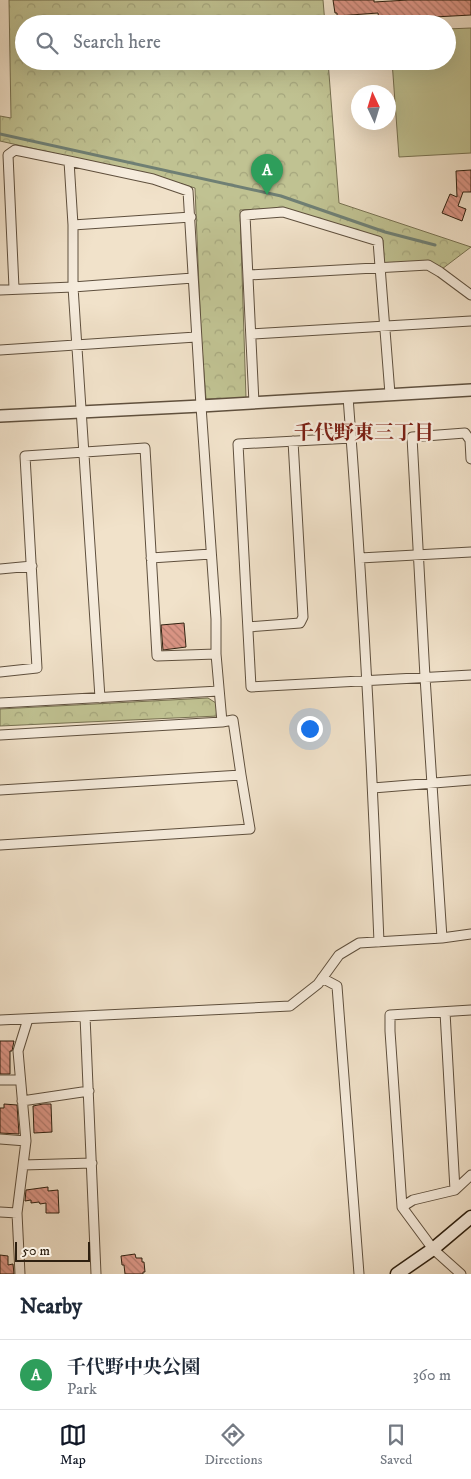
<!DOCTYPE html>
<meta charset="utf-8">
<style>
body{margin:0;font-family:"IM FELL DW Pica","Noto Serif JP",serif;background:#f6f6f7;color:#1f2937}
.compass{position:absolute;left:351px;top:85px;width:45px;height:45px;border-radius:50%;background:#fff;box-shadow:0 5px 20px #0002;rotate:356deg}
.scale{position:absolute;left:15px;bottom:12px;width:75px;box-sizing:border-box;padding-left:5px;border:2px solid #2e2010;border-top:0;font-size:14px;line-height:18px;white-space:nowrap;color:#2e2010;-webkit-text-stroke:4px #f6ecdd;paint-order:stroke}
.you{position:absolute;left:309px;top:728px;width:18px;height:18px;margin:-12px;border:4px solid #fff;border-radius:50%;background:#1a73e8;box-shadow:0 0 0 8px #1a73e833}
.badge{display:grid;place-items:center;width:32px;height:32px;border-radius:50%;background:#111827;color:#fff;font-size:16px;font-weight:700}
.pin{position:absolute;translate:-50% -41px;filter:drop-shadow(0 1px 2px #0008)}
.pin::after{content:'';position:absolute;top:26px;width:18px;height:15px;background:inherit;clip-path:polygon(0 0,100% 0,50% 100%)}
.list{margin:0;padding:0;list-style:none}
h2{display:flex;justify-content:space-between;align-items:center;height:65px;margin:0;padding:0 20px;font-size:21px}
h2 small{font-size:16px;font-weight:400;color:#747a83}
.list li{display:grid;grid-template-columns:32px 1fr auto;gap:15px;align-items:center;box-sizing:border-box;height:70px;padding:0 20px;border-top:1px solid #e0e1e3}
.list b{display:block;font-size:19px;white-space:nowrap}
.list p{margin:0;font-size:16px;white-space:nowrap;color:#747a83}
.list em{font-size:16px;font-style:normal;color:#747a83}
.icon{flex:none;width:28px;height:28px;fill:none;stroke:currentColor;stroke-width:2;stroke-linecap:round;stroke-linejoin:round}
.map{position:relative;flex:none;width:471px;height:1274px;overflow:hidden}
.search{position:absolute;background:#fff;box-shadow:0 5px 20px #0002;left:15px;right:15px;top:15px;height:55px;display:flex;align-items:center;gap:12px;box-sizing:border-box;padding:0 18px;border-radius:28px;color:#747a83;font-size:19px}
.sheet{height:135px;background:#fff}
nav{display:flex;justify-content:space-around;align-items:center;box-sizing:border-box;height:70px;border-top:1px solid #e0e1e3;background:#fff;font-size:14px;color:#747a83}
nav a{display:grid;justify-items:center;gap:2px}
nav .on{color:#111827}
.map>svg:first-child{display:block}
</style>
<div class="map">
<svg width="471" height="1274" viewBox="0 0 471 1274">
<defs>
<pattern id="forest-crowns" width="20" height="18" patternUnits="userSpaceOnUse" patternTransform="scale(1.25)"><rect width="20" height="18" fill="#c0c292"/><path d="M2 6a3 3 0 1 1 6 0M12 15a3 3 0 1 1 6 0" fill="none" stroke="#a5a67d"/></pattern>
<pattern id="building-back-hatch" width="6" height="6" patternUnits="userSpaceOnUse" patternTransform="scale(1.25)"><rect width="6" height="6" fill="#dd9788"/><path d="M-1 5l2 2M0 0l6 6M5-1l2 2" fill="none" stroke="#b47b6e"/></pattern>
</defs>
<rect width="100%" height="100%" fill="#f1e2ca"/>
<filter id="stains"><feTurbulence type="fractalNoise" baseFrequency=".004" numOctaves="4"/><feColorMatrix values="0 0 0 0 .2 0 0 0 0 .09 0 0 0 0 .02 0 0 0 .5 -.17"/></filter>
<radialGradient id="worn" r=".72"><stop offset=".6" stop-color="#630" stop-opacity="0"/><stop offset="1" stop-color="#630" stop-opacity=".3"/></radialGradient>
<path fill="#c0c292" stroke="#777151" d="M471,28v125l-72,4 -7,-96h55v-32z"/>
<path fill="url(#forest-crowns)" stroke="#777151" d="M9,0h314l2,24h-301v37h304l11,142 132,44 -29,22 -58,-5 -1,-24 -101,-32 -42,2 6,188 -40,1 -5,-64 -6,-147 -40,-12 -155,-35v-25l11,2z
M208,698l8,5 2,13 -218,10v-17z"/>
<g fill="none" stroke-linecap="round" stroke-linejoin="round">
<path stroke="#6f7f74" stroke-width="3" d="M0,134l281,62 104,36 50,13"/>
</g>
<path fill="url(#building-back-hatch)" stroke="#2e2010" d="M333,0h41v2l34,-2h63v15l-92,5 -1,-7 -41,3v-3h-2z
M471,170v22h-8l-5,14 8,3 -4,12 -20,-8 8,-19 7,3 -1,-26z
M184,623l2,24 -23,3 -2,-25z
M0,1041h14l-2,10h-2v23h-10z
M4,1104l13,1 2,29 -19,-1v-25h4z
M43,1104h8l1,28 -18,1 -1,-27z
M48,1187v4l10,-1 1,23h-13v-10l-6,1 -1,-2 -8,1v-3l-6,1 1,-11z
M135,1254l1,4h6v4h2l1,10h-2v2h-18l-1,-9h-2l-1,-9z
M0,1255l8,1v9l5,-1 1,10h-14z"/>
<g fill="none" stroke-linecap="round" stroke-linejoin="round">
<defs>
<path id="minor" d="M73,225l118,-8
M248,275l180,-10 12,7 31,23
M14,288l-6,-133 7,-5 54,11
M0,290l73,-3 120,-9
M252,334l219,-13
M0,350l196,-13
M348,397c14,181 24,363 31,545
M254,403l-9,-188 38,-3 95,29 12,153
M352,438l-114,6 13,243 220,-12
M151,558l60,-4
M360,558l111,-6
M0,569l32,-3
M248,627l52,-4 3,-6 -10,-176
M0,672l37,-4 -12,-212 120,-8 12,208 59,-2
M100,698l-27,-411v-62l-4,-64 84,18 35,12 13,215 15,213v35l6,68
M0,703l219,-12
M0,735l222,-13 11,-2 8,55 9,54 -250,16
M373,788l98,-8
M0,790l241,-15
M442,938l-17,-261 -13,-240 53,-4 5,7 1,19
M322,978l15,8 22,288
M445,1012l10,178
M85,1016l11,258
M0,1020l290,-14 28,-22 21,-29 20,-12 83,-5 29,-4
M0,1080h20
M22,1101l67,-10
M0,1139l26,2
M23,1165l69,-2
M402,1207l11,-7 42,-10 16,-15
M0,1212l17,1
M20,1274l-3,-61 9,-72 -8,-90 10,-32
M461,1274l-28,-25 -31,-42 -12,-176v-16l81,-5"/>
<path id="tertiary" d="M0,416l201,-10 270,-16"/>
<path id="secondary" d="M397,1274l36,-25 38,-32"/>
</defs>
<use href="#minor" stroke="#5f503e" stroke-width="11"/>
<use href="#tertiary" stroke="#5f503e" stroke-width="14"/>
<use href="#secondary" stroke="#2e2010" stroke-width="15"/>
<use href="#minor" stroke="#f6ecdd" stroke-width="9"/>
<use href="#tertiary" stroke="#f6ecdd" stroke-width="11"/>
<use href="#secondary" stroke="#f6ecdd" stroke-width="12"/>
</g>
<g text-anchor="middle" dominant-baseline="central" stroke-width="4.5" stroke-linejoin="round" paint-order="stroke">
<g font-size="20" font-weight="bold" fill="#7a1f14" stroke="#f6ecdd">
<text x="364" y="433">千代野東三丁目</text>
</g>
</g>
<rect width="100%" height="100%" filter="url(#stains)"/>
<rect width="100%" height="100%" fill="url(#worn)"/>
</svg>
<svg class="compass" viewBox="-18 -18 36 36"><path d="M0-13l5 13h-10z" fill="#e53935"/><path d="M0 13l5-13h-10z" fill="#747a83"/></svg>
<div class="scale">50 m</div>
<div class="you"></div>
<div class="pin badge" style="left:267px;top:195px;background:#2e9e5b">A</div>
<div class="search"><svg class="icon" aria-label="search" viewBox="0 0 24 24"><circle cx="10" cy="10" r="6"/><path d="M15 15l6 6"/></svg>Search here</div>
</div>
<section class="sheet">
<h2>Nearby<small></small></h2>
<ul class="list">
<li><span class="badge" style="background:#2e9e5b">A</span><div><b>千代野中央公園</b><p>Park</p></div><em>360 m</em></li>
</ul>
</section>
<nav>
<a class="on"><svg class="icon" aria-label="map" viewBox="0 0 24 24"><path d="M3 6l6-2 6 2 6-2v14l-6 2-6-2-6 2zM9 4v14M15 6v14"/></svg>Map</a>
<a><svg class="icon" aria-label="directions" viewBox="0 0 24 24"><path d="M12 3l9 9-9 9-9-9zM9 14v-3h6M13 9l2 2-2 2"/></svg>Directions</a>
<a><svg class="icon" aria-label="saved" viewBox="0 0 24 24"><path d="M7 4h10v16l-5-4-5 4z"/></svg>Saved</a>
</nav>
